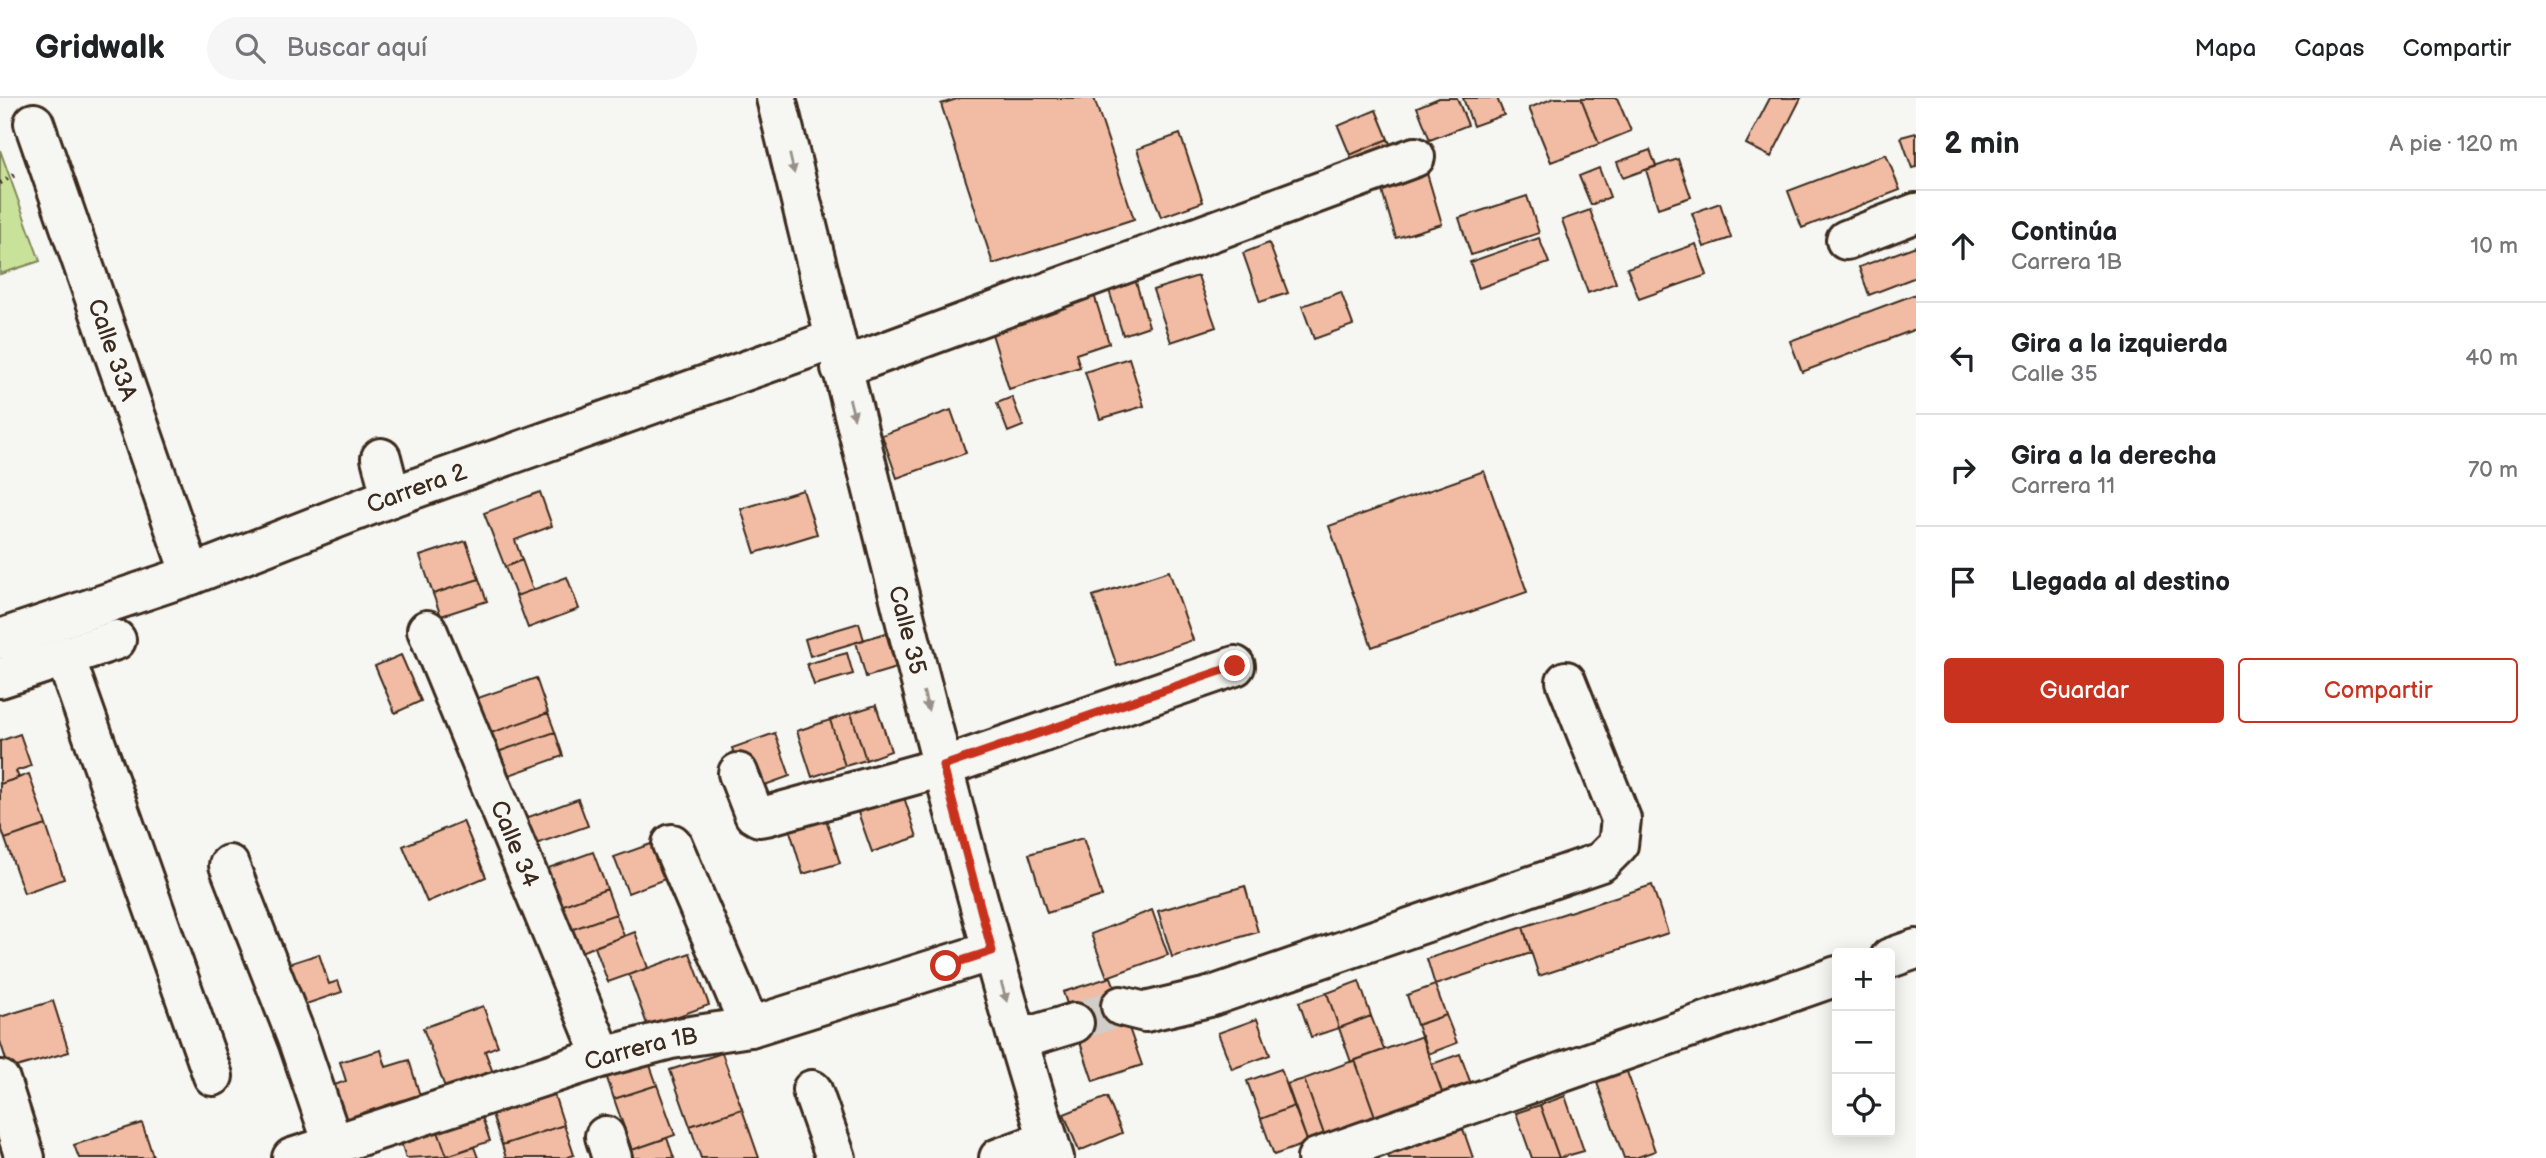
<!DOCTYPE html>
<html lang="es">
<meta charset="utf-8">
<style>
body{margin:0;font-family:"Balsamiq Sans",sans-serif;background:#f6f6f6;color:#202124}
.controls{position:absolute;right:21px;bottom:21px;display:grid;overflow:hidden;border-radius:7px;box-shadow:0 4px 18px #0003}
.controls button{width:63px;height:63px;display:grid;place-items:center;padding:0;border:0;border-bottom:2px solid #e0e0e0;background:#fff;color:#202124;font:35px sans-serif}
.stop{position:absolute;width:21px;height:21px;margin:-16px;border:5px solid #c8321e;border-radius:50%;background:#fff}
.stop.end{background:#c8321e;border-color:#fff;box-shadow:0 2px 7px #0008}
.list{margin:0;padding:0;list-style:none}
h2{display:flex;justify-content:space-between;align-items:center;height:91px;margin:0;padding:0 28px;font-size:30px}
h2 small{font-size:23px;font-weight:400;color:#757577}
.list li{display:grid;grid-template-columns:46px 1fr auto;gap:21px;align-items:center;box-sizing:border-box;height:112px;padding:0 28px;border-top:2px solid #e0e0e0}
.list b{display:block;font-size:26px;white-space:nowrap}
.list p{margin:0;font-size:23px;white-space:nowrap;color:#757577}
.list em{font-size:23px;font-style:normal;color:#757577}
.actions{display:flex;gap:14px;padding:21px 28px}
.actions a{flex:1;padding:16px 0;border:2px solid #c8321e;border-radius:7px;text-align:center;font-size:24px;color:#c8321e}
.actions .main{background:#c8321e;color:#fff}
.icon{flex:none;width:38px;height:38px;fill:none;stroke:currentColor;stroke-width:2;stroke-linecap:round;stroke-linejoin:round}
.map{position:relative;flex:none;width:1916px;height:1060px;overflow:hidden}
header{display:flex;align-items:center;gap:42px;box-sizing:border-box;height:98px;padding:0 35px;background:#fff;border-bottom:2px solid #e0e0e0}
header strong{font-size:33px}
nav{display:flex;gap:38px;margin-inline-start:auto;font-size:24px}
.search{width:490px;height:63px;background:#f6f6f6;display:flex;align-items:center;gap:18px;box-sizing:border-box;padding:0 24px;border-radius:38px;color:#757577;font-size:26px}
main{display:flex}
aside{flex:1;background:#fff}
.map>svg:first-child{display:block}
</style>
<header>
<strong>Gridwalk</strong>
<div class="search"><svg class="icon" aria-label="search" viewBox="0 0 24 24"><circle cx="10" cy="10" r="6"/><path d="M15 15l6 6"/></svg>Buscar aquí</div>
<nav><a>Mapa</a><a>Capas</a><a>Compartir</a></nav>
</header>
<main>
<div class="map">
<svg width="1916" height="1060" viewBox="0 0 1916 1060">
<rect width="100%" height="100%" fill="#f6f6f2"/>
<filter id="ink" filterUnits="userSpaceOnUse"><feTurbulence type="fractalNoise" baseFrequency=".0143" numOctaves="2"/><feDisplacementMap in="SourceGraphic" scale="14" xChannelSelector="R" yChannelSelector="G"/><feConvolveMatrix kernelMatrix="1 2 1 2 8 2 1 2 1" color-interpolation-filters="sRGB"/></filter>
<g filter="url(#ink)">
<path fill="#c8e399" stroke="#82865c" stroke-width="2" d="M0,52l40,111 -40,13z"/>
<path fill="#f1bca3" stroke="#3b2a1e" stroke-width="2" d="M960,0h134l40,121 -141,45 -52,-160z
M1439,0h18l11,27 -38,15 -13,-33z
M1463,0h34l7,17 -31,11z
M1554,0h27l18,46 -48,18 -22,-54z
M1581,0h36l14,33 -32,13z
M1770,0h31l-30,59 -25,-13z
M1376,12l12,29 -38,16 -12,-29z
M1916,35v34l-4,1 -11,-31z
M1180,36l23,68 -42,15 -24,-68z
M1388,41l7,16 -39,16 -6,-16z
M1650,52l6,16 -33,12 -6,-16z
M1886,56l14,36 -98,38 -14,-37z
M1678,61l13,38 -33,11 -12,-38z
M1599,70l11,29 -19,8 -12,-29z
M1426,72l16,54 -46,14 -16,-54z
M1527,98l12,37 -68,22 -12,-37z
M1720,105l11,35 -27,9 -12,-34z
M1590,112l26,73 -28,10 -26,-73z
M1539,140l10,25 -70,25 -9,-26z
M1269,145l19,50 -28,9 -17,-49z
M1696,146l11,31 -68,24 -12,-31z
M1916,148v31l-47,18 -10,-28z
M1198,178l18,51 -45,15 -18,-52z
M1135,181l14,47 -26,9 -15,-48z
M1092,190l17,55 -33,11 4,13 -71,22 -21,-68z
M1341,194l12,33 -39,14 -12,-33z
M1916,196v35l-114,43 -12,-31z
M1129,260l15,48 -44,13 -15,-47z
M1012,299l11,29 -15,6 -11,-29z
M951,312l15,43 -69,25 -15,-43z
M1484,373l43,121 -155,55 -43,-121z
M803,392l14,44 -62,19 -14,-44z
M540,394l12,34 -37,14 7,20 -17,7 -21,-54z
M466,443l13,38 -46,15 -13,-38z
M522,462l11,30 -17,6 -11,-29z
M1169,473l24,69 -76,26 -24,-70z
M567,479l12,32 -51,19 -12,-32z
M479,481l8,22 -46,15 -8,-22z
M859,525l5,17 -54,16 -5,-17z
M886,535l10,35 -30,9 -10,-35z
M847,555l6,21 -39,11 -7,-21z
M401,557l20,46 -26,12 -20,-47z
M536,580l12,35 -63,22 -13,-35z
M876,607l15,46 -25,9 -15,-47z
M548,615l7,19 -63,22 -7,-19z
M851,615l15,47 -21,6 -15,-46z
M830,622l15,46 -33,11 -15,-46z
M555,634l8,24 -62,22 -9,-24z
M775,635l15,43 -42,15 -16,-43z
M20,636l11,32 -15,5 3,7 -19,6v-43z
M29,676l17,51 -41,14 -5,-15v-40z
M901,690l16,49 -45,15 -17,-48z
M578,701l10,27 -55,19 -10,-26z
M826,721l14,44 -37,11 -13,-43z
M463,723l23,56 -59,25 -24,-56z
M46,727l18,54 -40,14 -19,-54z
M1083,740l19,58 -55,17 -18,-59z
M659,743l14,35 -45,17 -14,-36z
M593,754l14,37 -57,21 -13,-38z
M1652,787l16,48 -129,43 -16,-49z
M1245,788l13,46 -86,25 -14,-46z
M607,791l9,25 -57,20 -9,-24z
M1152,812l16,45 -61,22 -16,-43z
M616,816l8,22 -57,21 -8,-23z
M1523,829l8,26 -96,32 -8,-26z
M635,834l13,36 -40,14 -13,-35z
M690,855l19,52 -61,22 -19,-52z
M319,856l10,30 9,-3 4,11 -39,13 -27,-37z
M1111,879l31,88 -49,16 -30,-89z
M1359,883l12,35 -32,12 -12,-35z
M1435,887l11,30 -29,10 -10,-30z
M1327,895l12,35 -28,9 -12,-35z
M53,903l16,51 -60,17 -9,-28v-24z
M483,908l15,40 -13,5 8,22 -47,17 -23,-62z
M1446,917l11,28 -29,11 -11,-29z
M1371,918l13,34 -33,12 -12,-34z
M1257,921l13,36 -38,14 -14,-36z
M1422,938l21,59 -67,24 -21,-59z
M381,952l5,17 23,-7 12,39 -81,25 -11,-37 17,-6 -6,-19z
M722,955l20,56 -52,17 -20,-56z
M1460,956l11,30 -28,11 -11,-31z
M647,959l10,28 -43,14 -9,-27z
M1355,962l21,59 -51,18 -21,-58z
M1281,971l13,37 -33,13 -14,-38z
M1626,971l29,82 -20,7h-11l-28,-78z
M1304,981l21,58 -17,6 -21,-59z
M657,987l18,50 -43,15 -18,-51z
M552,990l12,37 -62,20 -12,-37z
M1565,998l19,55 -25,7 -19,-53z
M1107,999l15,36 -43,18 -15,-37z
M1540,1007l19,53h-27l-16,-45z
M1294,1008l14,37 -34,12 -13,-36z
M742,1011l17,49h-58l-11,-32z
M480,1013l10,30 -43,15 -11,-30z
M142,1025l11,33 -6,2h-68l-5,-13z
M564,1027l10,30 -8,3h-60l-4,-13z
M436,1028l11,30 -41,2 -6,-19z
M1463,1031l10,29h-84l-1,-3z
M667,1040l7,20h-53l-1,-4z
M474,1049l4,11h-36l5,-2z"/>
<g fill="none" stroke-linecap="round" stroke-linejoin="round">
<path stroke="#d1cdc8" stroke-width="38" stroke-dasharray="38 19" stroke-linecap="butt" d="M1074,925l47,-17"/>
<defs>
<g id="minor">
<path id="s1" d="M776,0c44,182 89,364 135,545 44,173 89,345 143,515"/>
<path id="s2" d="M34,25l157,452"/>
<path d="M1846,142l70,-27"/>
<path d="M841,270l574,-211"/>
<path d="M381,360l10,39"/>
<path id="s3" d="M427,532l176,427"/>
<path id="s4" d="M0,541l191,-64 200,-78 444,-158"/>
<path d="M65,559l148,419"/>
<path d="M0,580l116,-38"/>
<path d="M738,675l16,41 5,3 7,-1 177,-49 292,-101"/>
<path d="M672,746l78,183"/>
<path d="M229,767l69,176 35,103"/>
<path d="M1890,860l26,-9"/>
<path d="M1121,908l24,6 64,-15 392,-135 17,-17 3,-26 -55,-138"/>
<path d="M1018,942l56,-17"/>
<path d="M0,982l25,78"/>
<path d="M812,992l24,68"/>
<path d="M605,1038l7,22"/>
<path id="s5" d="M292,1060l311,-101 68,-18 79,-12 242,-76"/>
<path d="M999,1060l49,-18"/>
<path d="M1317,1060l520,-182"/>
</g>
</defs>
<use href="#minor" stroke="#3b2a1e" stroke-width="44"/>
<path stroke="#3b2a1e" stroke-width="4.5" stroke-dasharray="2 5" stroke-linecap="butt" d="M0,85l18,-10"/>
<use href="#minor" stroke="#f6f6f2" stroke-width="38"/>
</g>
<defs><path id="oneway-solid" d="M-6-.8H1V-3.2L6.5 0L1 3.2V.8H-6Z" transform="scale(1.75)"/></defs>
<g fill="#989088">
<use href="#oneway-solid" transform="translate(792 66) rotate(77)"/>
<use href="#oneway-solid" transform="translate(852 311) rotate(76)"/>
<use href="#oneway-solid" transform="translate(926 603) rotate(76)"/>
<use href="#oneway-solid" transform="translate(1004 894) rotate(74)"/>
</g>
</g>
<g fill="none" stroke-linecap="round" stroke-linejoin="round" filter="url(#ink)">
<path stroke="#c8321e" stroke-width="9" d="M946,868l46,-15 -49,-185 292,-100"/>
</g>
<g text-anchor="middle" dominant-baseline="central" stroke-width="5" stroke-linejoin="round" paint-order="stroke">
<g font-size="24" fill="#3b2a1e" stroke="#f6f6f2">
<text stroke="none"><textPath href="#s2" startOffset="240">Calle 33A</textPath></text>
<text stroke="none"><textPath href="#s4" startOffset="443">Carrera 2</textPath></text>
<text stroke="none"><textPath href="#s1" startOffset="548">Calle 35</textPath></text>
<text stroke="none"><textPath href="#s3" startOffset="231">Calle 34</textPath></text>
<text stroke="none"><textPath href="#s5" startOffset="366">Carrera 1B</textPath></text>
</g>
</g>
</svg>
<div class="controls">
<button>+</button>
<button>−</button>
<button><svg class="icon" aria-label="locate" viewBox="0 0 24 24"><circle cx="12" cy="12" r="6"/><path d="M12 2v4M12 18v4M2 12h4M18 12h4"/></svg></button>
</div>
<div class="stop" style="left:946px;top:868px"></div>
<div class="stop end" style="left:1235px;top:568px"></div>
</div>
<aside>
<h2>2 min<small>A pie · 120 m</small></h2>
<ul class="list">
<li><svg class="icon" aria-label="ahead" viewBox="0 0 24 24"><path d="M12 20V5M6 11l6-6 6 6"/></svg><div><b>Continúa</b><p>Carrera 1B</p></div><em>10 m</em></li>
<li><svg class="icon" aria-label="left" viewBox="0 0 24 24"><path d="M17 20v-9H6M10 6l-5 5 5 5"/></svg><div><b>Gira a la izquierda</b><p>Calle 35</p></div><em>40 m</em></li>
<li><svg class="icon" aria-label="right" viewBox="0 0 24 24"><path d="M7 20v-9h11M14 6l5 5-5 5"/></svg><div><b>Gira a la derecha</b><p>Carrera 11</p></div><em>70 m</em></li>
<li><svg class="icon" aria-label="arrive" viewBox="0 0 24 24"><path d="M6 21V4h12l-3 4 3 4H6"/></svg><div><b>Llegada al destino</b></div></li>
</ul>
<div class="actions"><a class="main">Guardar</a><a>Compartir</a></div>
</aside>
</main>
